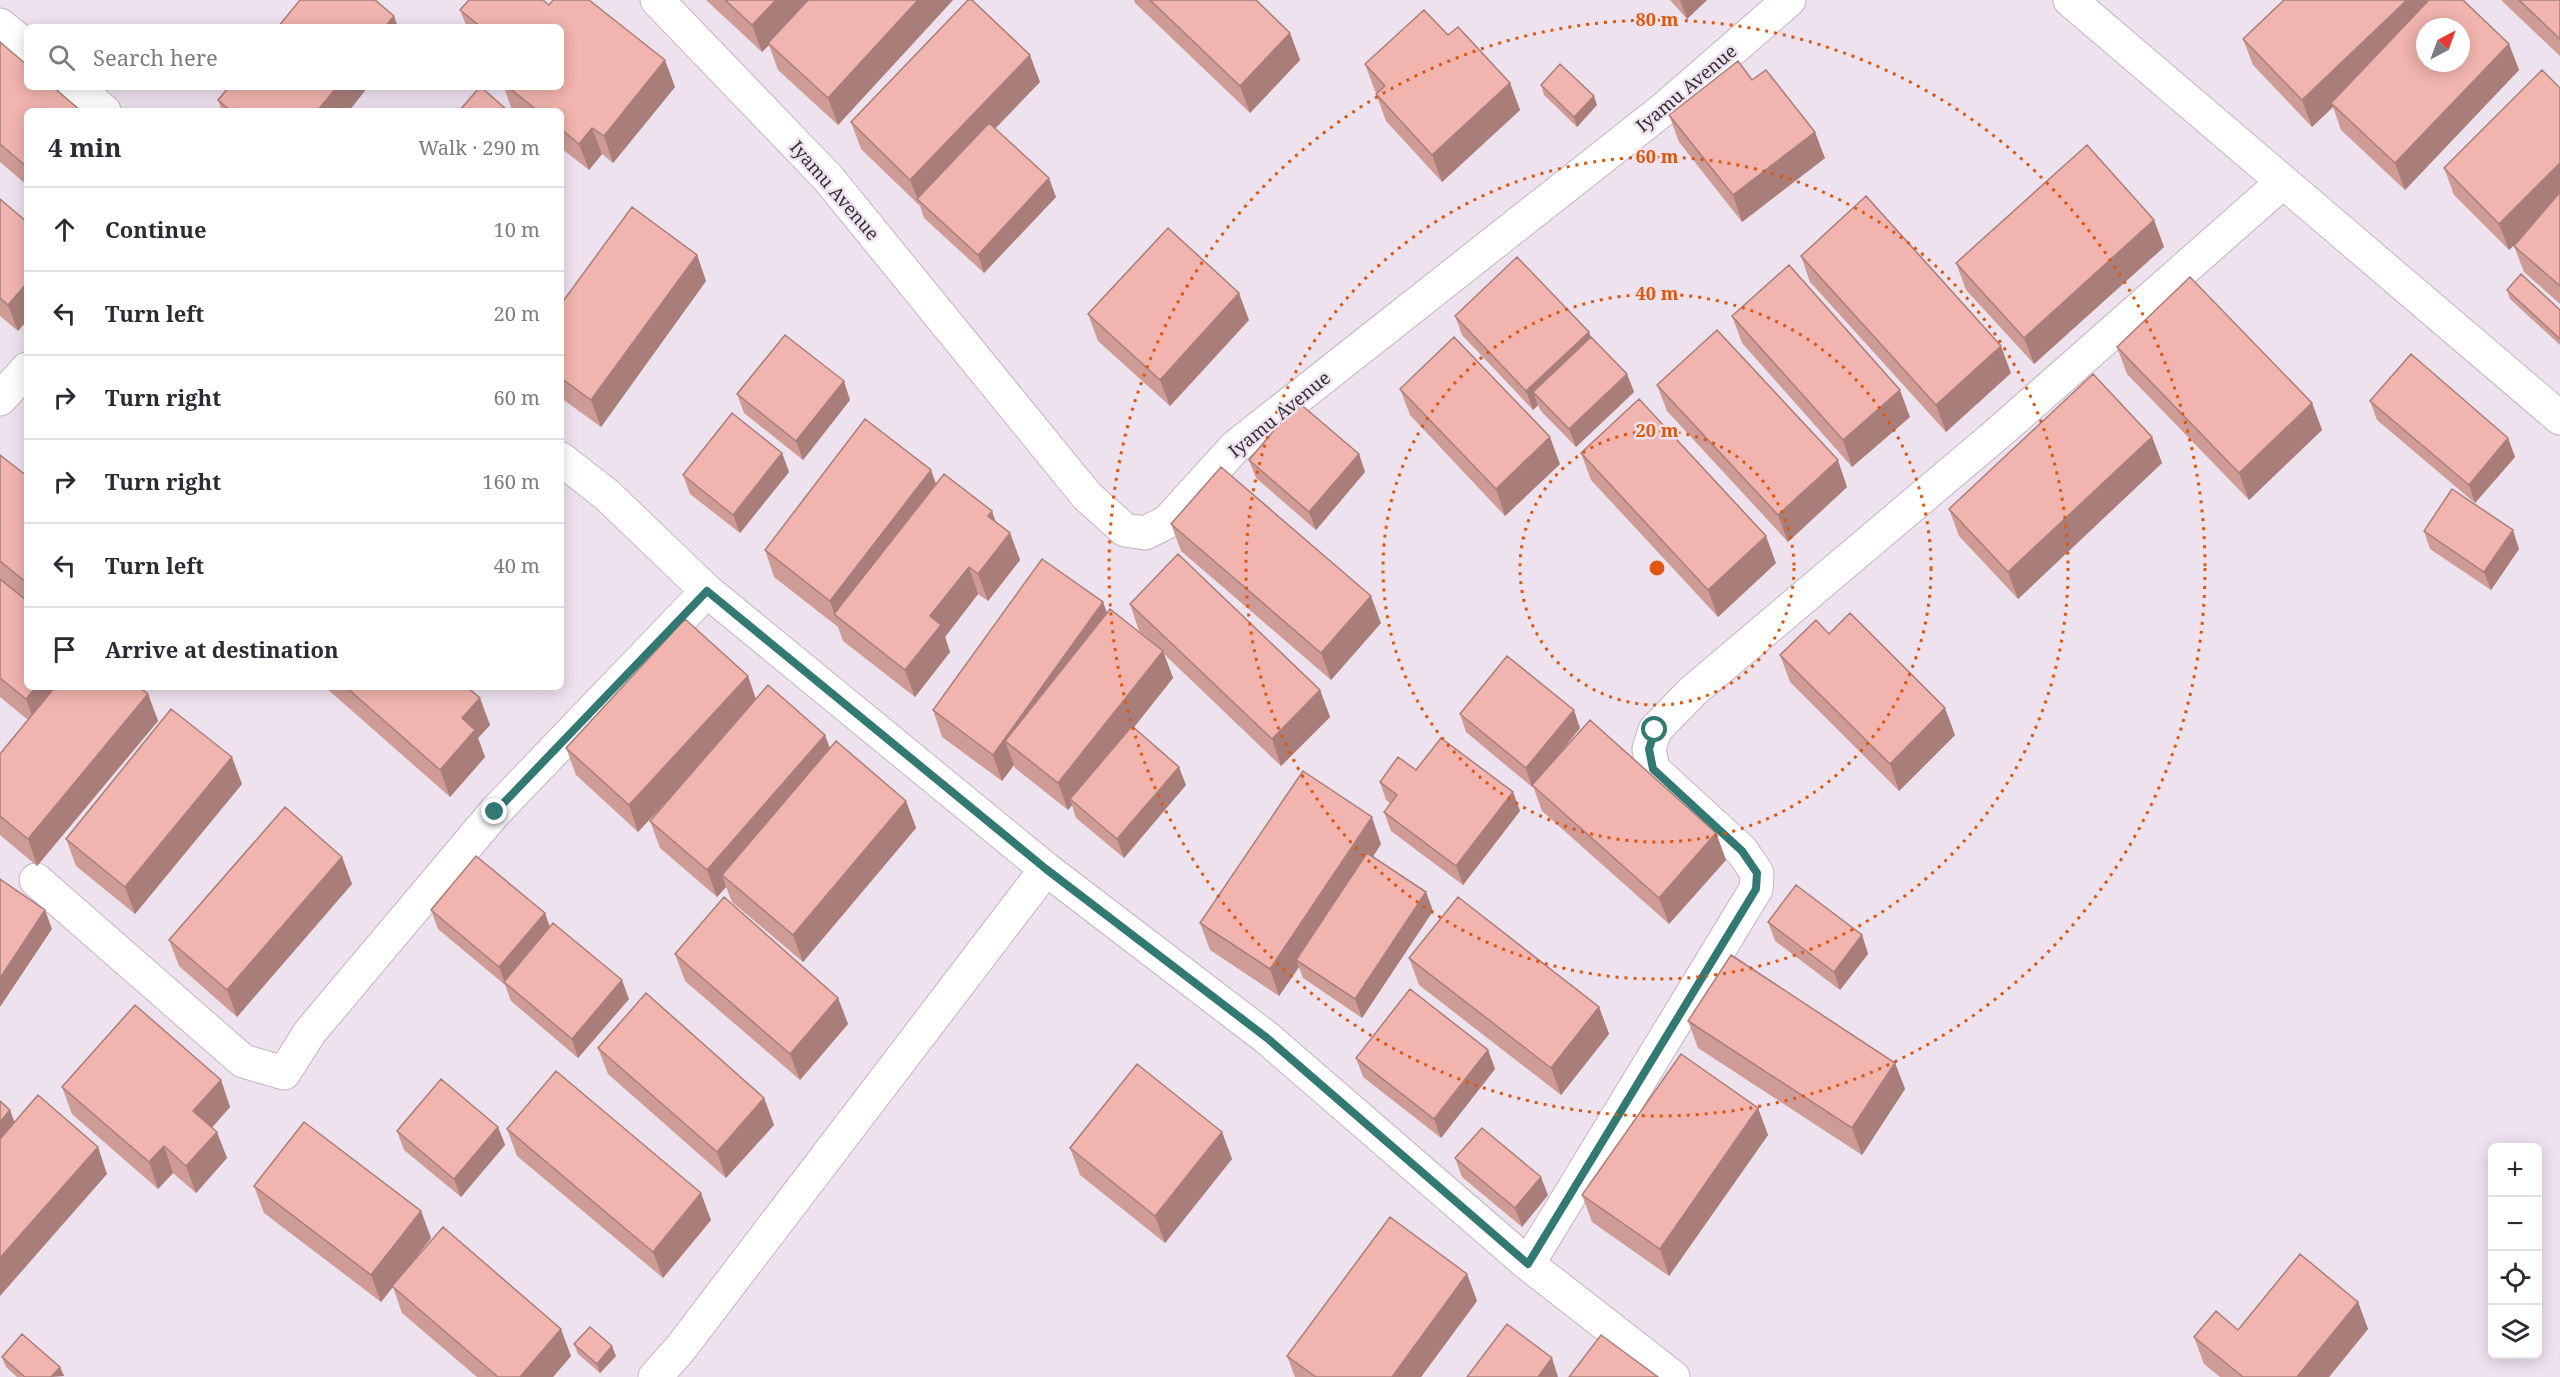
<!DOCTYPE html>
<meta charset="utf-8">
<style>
body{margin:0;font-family:"Noto Serif",serif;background:#f7f7f7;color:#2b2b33}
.controls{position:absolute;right:18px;bottom:18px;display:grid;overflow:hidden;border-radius:9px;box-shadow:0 3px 15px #0003}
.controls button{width:54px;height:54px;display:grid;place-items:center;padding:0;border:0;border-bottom:2px solid #e1e1e2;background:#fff;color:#2b2b33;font:30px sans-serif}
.compass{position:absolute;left:2416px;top:18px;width:54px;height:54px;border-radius:50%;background:#fff;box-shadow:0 3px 15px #0003;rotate:41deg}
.stop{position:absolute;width:18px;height:18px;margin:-14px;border:4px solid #317972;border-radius:50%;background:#fff}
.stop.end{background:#317972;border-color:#fff;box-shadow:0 2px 6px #0008}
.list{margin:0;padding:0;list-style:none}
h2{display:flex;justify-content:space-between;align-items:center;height:78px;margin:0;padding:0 24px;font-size:26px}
h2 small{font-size:20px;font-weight:400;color:#7c7c81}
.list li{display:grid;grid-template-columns:39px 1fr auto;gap:18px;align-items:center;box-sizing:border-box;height:84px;padding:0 24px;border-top:2px solid #e1e1e2}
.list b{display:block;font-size:22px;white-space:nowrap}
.list em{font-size:20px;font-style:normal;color:#7c7c81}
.icon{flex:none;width:33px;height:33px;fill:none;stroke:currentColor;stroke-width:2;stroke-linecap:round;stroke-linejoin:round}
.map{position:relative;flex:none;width:2560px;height:1377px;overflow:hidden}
.search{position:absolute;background:#fff;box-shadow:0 3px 15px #0003;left:24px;top:24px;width:540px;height:66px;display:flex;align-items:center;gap:15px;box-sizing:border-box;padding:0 21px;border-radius:9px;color:#7c7c81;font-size:22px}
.panel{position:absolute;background:#fff;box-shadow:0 3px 15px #0003;left:24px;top:108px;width:540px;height:582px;border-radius:9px}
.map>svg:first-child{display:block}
</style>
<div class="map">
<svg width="2560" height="1377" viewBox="0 0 2560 1377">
<rect width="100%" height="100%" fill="#eee2ee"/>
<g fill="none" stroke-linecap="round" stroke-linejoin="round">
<defs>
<path id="minor" d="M657,0l171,178 259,318 38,34 20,3 22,-11 68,-75 430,-339 124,-108
M2070,0l490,418
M0,25l27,22
M75,87l29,24
M0,399l27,-30
M561,459l46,36 100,96 339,278 221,169 261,226 145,113
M36,880l207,181 41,12 26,-41 185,-220 212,-221
M1528,1264l228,-375 1,-16 -15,-22 -89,-82 -4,-20 6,-19 38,-39 304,-257 286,-252
M655,1377l25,-28 366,-480"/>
</defs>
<use href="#minor" stroke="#c1b5c1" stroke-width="35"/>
<use href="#minor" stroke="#fff" stroke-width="33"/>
</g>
<path fill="#cf9b96" d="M706,0h247l-115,125 -60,-55 -9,-25 -7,7z
M1134,0h122l34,33 10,27 -50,53 -115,-110z
M1670,0h37l-20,19z
M2502,0h58v56l-58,-55z
M2428,1l81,43 10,26 -114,120 -64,-60 -8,-23 -21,20 -59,-62 -10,-26z
M549,5l126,82 -62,76 -11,-9 -13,16 -28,-22v-37h-47l-2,-1 -8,-23h57v-60h-94l-7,-17z
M1448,35l62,48 10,27 -78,72 -56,-61 -10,-27 1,-1 -2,-2 -10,-27z
M0,42l27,69v74l-27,-23z
M1752,80l73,78 -83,64 -63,-80 -10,-27z
M1040,82l-45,47 61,68 -72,76 -60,-55 -4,-12 -59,-57 -10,-27z
M1541,85l56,20 -20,22 -33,-32z
M2560,88v216l-36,-32 -10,-26 2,-3 -7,7 -55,-55 -10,-27z
M218,100l131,11h-127z
M0,199l18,132 -18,-15z
M2154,220l10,27 -130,117 -68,-74 -10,-27z
M697,255l9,26 -105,146 -40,-29v-94z
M1801,256l210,117 -65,59 -136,-150z
M2507,290l53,20v35l-50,-46z
M1088,314l161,6 -79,86 -72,-65z
M1455,316l136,21 36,37 7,18 -58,55 -36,-37 -2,-5 -5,5 -71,-75z
M1732,316l178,101 -58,50 -110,-124z
M2117,347l195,56 10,27 -73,70 -122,-126z
M1657,385l190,102 -59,55 -121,-131z
M1400,389l160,75 -55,52 -95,-101z
M737,394l113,6 -47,60 -59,-47z
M2370,401l138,37 7,19 -40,46 -98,-83z
M2152,437l10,26 -144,136 -59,-63 -10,-27z
M782,453l7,19 -49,61 -50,-39 -7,-19z
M1581,453l195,110 -58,54 -127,-137z
M1359,454l6,18 -49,58 -60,-52 -7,-18z
M0,455l27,21v211l121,7 10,27 -121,145 -37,-31v-81l28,-34 -28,-23z
M936,485l59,37 15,11 10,27 -32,41 -10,-7 -33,43 5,15 -35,45 -72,-56 -5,-14 -64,-50 -9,-27z
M1171,524l210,99 -50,57 -150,-129z
M2424,531l95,18 -28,41 -61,-41z
M1103,602l4,11 42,26 -10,-8 -9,-27 190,86 10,27 -49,49 -117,-112 9,24 -40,50 53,57 -62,73 -48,-40 -4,-13 -4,5 -53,-42 -1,-3 -12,16 -60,-44 -9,-27z
M1829,634l126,101 -56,56 -109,-109 -10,-27z
M748,676l8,23 74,49 76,53 10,27 -113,134 -71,-60 -6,-15 -9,10 -57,-49 -10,-27 22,-26 -34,37 -62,-57 -10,-27z
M325,687h142l23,38 -12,13 7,19 -35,40z
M1460,714l120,14 -27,34 163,71 10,27 -57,64 -127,-113 -9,-25 -1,1 -66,-55z
M1416,770l97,22 7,19 -57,74 -72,-54 -7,-19 7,-8 -5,-4 -6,-18z
M242,784l-107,130 -59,-48 -10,-27z
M1381,844l-8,13 53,35 7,19 -71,107 -59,-40 -4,-11 -20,29 -69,-46 -10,-27z
M342,857l10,27 -115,133 -58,-51 -10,-26z
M431,910l114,3 5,14 79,72 -51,59 -67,-57 -6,-16 -67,-56z
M1768,922l94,13 6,19 -28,36 -65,-49z
M675,954l163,44 10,26 -48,56 -115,-99z
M1409,958l190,49 10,27 -48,61 -142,-110z
M1688,1021l207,42 10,26 -43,66 -164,-107z
M598,1048l166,50 10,27 -48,53 -118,-104z
M1488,1050l7,19 -54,69 -78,-61 -7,-19z
M221,1080l9,27 -18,20 15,31 -31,35 -23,-20 -15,16 -86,-75 -10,-27z
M1758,1108l10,27 -99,141 -77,-54 -10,-27z
M498,1127l7,18 -44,52 -57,-47 -7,-19z
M507,1129l204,91 -48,58 -146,-122z
M1222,1132l10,27 -67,84 -85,-68 -10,-27z
M1455,1158l93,37 -26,32 -60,-50z
M254,1186l167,25 10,27 -25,32 165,86 -18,21h-76l-75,-64 -9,-26 -12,15 -117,-89z
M1467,1274l10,27 -56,76h-126l-8,-21z
M2358,1302l10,27 -39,48h-109l-16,-13 -10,-27 44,-7z
M574,1344l42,12 -16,17 -22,-19z
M2,1357l58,10 4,9 -47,1 -11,-10z"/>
<path fill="#a97e7a" d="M776,0h35l-43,43 1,2 -7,7 -10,-27z
M918,0h35l-115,125 -10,-27z
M1680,0h27l-20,19z
M2407,0h20l5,12 -101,91 2,4 -21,20 -10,-27z
M394,16l4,11h-13z
M1290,33l10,27 -50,53 -10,-27z
M2509,44l10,26 -114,120 -10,-27z
M1030,55l10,27 -118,122 -4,-4 -8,-20z
M665,60l10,27 -62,76 -9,-27z
M1510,83l10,27 -78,72 -10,-27z
M337,87h31l-19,24h-32z
M1594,96l3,9 -20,22 -3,-10z
M592,128l10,26 -13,16 -10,-26z
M1815,132l10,26 -83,64 -9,-27z
M2560,163v36l-51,51 -10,-26z
M1049,178l7,19 -72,76 -6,-18z
M2154,220l10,27 -130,117 -10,-26z
M697,255l9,26 -105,146 -10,-27z
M27,283v38l-9,10 -10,-26z
M1239,293l10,27 -79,86 -10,-26z
M1589,332l7,18 -63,42 5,13 -5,5 -7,-19z
M2001,346l10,27 -65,59 -10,-27z
M1627,374l7,18 -58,55 -7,-18z
M844,381l6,19 -47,60 -7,-19z
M1900,390l10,27 -58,50 -9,-27z
M2312,403l10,27 -73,70 -10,-27z
M1550,437l10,27 -55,52 -9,-27z
M2152,437l10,26 -144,136 -10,-27z
M2508,438l7,19 -40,46 -6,-18z
M782,453l7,19 -49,61 -7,-18z
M1359,454l6,18 -49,58 -7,-18z
M1838,460l9,27 -59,55 -10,-27z
M931,470l10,27 -106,119 -5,-15z
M992,511l9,27 -13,-22z
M2513,530l6,19 -28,41 -7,-18z
M1010,533l10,27 -32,41 -10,-27z
M1766,536l10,27 -58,54 -10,-27z
M969,567l9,27 -33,43 5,15 -35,45 -10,-27 25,-54z
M1371,596l10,27 -50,57 -10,-27z
M1103,602l9,27 -107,112 9,24 -12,16 -9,-26z
M1163,651l10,27 -99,125 -4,-4 2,6 -4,5 -10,-27z
M748,676l9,27 -119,129 -9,-27z
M36,687h32l-32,39 -10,-27z
M1320,690l10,27 -49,49 -9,-27z
M148,694l10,27 -121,145 -9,-27z
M480,698l10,27 -12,13 7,19 -35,40 -10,-27 22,-52z
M1945,708l10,27 -56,56 -9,-27z
M1574,710l6,18 -48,59 -6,-19z
M825,735l10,27 -113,113 4,12 -9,10 -10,-27z
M232,757l10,27 -107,130 -10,-27z
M1179,767l7,18 -62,73 -7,-19z
M1513,792l7,19 -57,74 -7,-19z
M906,801l10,27 -113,134 -10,-27z
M1372,817l9,27 -80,119 -5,-3 3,7 -20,29 -9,-27z
M1716,833l10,27 -57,64 -10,-26z
M342,857l10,27 -115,133 -10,-27z
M1426,892l7,19 -71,107 -7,-19z
M45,910l7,19 -52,78v-29z
M545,913l6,19 -46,51 -6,-16z
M1862,935l6,19 -28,36 -6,-18z
M622,980l7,19 -51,59 -6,-19z
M838,998l10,26 -48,56 -10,-26z
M1599,1007l10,27 -48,61 -10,-27z
M1488,1050l7,19 -54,69 -7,-19z
M1895,1063l10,26 -43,66 -10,-27z
M221,1080l9,27 -27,31 -10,-27z
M764,1098l10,27 -48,53 -9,-26z
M1758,1108l10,27 -99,141 -9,-27z
M10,1110l10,27 -20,24v-39z
M498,1127l7,18 -44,52 -7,-18z
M217,1132l10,26 -31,35 -10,-27z
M1222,1132l10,27 -67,84 -10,-27z
M164,1146l9,27 -15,16 -9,-27z
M98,1147l9,27 -107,122v-38z
M1541,1177l7,18 -26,32 -7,-19z
M701,1193l10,27 -48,58 -10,-26z
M421,1211l10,27 -50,64 -10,-27z
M1467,1274l10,27 -56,76h-29z
M2358,1302l10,27 -39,48h-32z
M561,1329l10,27 -18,21h-33z
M612,1346l4,10 -16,17 -3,-9z
M1552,1358l6,19h-20z
M60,1367l4,9 -13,1z"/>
<path fill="#f1b4ae" stroke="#a97e7a" stroke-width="1.5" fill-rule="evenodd" d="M300,0h75l19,16 -9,11h-107z
M469,0h74l6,5 4,-5h36l76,60 -61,76 -12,-8 -13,16 -18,-15v-18h-23l-30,-24h53v-60h-80l-21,-17z
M725,0h51l-24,25z
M808,0h110l-90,98 -60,-55z
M968,0h4l58,55 -120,125 -59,-58z
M1150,0h106l34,33 -50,53z
M2284,0h123l-105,100 -59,-61z
M2429,0h34l46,44 -114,119 -64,-60zM2425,27h36v36h-36z
M2519,0h41v39z
M1424,10l24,25 10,-8 52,56 -78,72 -56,-61 9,-8 -20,-22z
M0,42l27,23v22h26l28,24h-54v56l-27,-23z
M1738,61l14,19 14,-10 49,62 -82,63 -64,-80z
M1560,64l34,32 -20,21 -33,-32z
M2542,70l18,18v75l-61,61 -55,-56z
M229,87h108l-20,24h-86l-13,-11z
M480,87h1l27,24h-49z
M989,123l60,55 -71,77 -61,-56z
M2087,145l67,75 -130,118 -68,-75z
M2560,192v94l-46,-40z
M1866,196l135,150 -65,59 -135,-149z
M0,199l27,23v61l-19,22 -8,-7z
M632,207l65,48 -106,145 -30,-22v-74z
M1168,228l71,65 -79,87 -72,-66z
M1517,257l72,75 -63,59 -71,-75z
M1789,265l111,125 -57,50 -111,-124z
M2521,274l39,36v29l-53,-49z
M2190,277l122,126 -73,70 -122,-126z
M1717,330l121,130 -60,55 -121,-130z
M785,335l59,46 -48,60 -59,-47z
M1454,337l96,100 -54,52 -96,-100z
M1591,337l36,37 -58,55 -36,-37z
M2411,354l97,84 -39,47 -99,-84z
M2093,374l59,63 -144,135 -59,-63z
M1639,399l127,137 -58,54 -127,-137z
M1298,402l61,52 -50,58 -60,-52z
M732,413l50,40 -49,62 -50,-40z
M865,419l66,51 -101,131 -65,-51z
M0,455l27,21v107l-27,-22z
M1221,467l150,129 -50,57 -150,-129z
M944,474l48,37 -4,5 22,17 -32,41 -9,-7 -39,49 11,9 -36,45 -71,-56z
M2452,489l61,41 -29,42 -60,-41z
M1178,554l142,136 -48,49 -142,-135z
M1042,559l61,43 -110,153 -60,-45z
M0,579l27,22v86h9l-10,12 -26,-21z
M1110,609l53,42 -105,132 -53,-42z
M1850,613l95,95 -55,56 -110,-109 36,-35 13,14z
M685,619l63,57 -119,129 -63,-57z
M1507,656l67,54 -48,58 -66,-54z
M768,685l57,50 -118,135 -57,-49z
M55,687h84l9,7 -120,145 -28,-23v-62z
M346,687h121l13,11 -18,20 13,12 -35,40z
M171,709l61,48 -107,130 -59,-48z
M1590,720l126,113 -57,65 -127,-113z
M1132,726l47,41 -62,72 -47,-40z
M1441,738l72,54 -57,74 -72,-54 13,-17 -17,-13 18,-25 18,13z
M836,741l70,60 -113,134 -71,-60z
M1303,771l69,46 -102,152 -70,-46z
M285,807l57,50 -115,133 -58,-50z
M1367,853l59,39 -71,107 -59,-39z
M476,856l69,57 -46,54 -68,-57z
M0,879l45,31 -45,68z
M1796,885l66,50 -28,37 -66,-50z
M724,897l114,101 -48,56 -115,-100z
M1458,897l141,110 -48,61 -142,-110z
M553,923l69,57 -50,59 -68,-57z
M1731,955l164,108 -43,65 -164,-107z
M1410,989l78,61 -54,69 -78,-61z
M646,993l118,105 -47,54 -119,-104z
M135,1005l86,75 -28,31 24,21 -31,34 -22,-20 -15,16 -87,-75z
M1681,1054l77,54 -98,141 -78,-54z
M1137,1064l85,68 -67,84 -85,-68z
M556,1071l145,122 -48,59 -146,-123z
M441,1079l57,48 -44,52 -57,-48z
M38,1095l60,52 -98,111v-119z
M0,1101l10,9 -10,12z
M304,1122l117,89 -50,64 -117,-89z
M1482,1128l59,49 -26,31 -60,-50z
M1390,1217l77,57 -75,103h-76l-29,-21z
M443,1227l118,102 -41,48h-22l-106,-91z
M2300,1254l58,48 -61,75h-54l-49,-40 22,-26 22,19z
M1507,1324l45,34 -14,19h-71z
M590,1327l22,19 -15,18 -23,-20z
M22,1334l38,33 -9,10h-26l-23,-20z
M1601,1335l57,42h-89z"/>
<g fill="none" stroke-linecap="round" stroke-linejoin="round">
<path stroke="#317972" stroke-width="8" d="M495,812l212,-221 339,278 221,169 261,226 228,-375 1,-16 -15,-22 -89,-82 -4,-20 6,-19"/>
</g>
<g fill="none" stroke="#df570e" stroke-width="3" stroke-dasharray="3 6">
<circle cx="1657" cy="568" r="137"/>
<circle cx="1657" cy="568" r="274"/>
<circle cx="1657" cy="568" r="411"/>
<circle cx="1657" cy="568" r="548"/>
</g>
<g text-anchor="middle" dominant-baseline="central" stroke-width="5" stroke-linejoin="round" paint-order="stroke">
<g font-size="18" fill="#353035" stroke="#eee2ee">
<text transform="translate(1686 88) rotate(-40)">Iyamu Avenue</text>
<text transform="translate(835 190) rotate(49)">Iyamu Avenue</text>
<text transform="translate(1279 414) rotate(-39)">Iyamu Avenue</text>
</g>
</g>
<circle cx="1657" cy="568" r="9" fill="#df570e" stroke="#eee2ee" stroke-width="3"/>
<g font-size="18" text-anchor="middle" font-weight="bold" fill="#df570e" stroke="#eee2ee" stroke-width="5" stroke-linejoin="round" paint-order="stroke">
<text x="1657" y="26">80 m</text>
<text x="1657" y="163">60 m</text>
<text x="1657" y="300">40 m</text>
<text x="1657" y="437">20 m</text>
</g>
</svg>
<div class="controls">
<button>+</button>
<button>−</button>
<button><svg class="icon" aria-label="locate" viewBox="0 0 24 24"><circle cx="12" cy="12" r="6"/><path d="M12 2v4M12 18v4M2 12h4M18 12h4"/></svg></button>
<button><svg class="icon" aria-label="layers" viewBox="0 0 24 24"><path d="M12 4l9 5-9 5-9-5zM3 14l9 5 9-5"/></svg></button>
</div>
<svg class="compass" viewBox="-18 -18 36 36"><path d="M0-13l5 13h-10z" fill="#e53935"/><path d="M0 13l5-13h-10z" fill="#7c7c81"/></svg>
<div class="stop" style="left:1655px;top:730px"></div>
<div class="stop end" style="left:495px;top:812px"></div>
<div class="search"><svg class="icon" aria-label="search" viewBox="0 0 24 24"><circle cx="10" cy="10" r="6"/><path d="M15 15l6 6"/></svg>Search here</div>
<section class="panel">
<h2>4 min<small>Walk · 290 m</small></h2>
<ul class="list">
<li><svg class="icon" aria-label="ahead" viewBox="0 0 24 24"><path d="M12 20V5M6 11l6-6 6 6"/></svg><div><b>Continue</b></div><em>10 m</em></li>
<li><svg class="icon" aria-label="left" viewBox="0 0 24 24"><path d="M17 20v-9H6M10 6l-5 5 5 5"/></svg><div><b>Turn left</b></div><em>20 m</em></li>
<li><svg class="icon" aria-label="right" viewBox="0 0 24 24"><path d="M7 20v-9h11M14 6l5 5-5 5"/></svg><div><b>Turn right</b></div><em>60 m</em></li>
<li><svg class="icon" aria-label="right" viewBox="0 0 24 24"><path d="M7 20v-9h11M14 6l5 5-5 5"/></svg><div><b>Turn right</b></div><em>160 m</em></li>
<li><svg class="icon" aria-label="left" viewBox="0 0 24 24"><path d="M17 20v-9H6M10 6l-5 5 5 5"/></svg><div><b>Turn left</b></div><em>40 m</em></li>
<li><svg class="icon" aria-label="arrive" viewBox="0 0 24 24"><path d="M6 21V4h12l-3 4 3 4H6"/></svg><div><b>Arrive at destination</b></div></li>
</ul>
</section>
</div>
